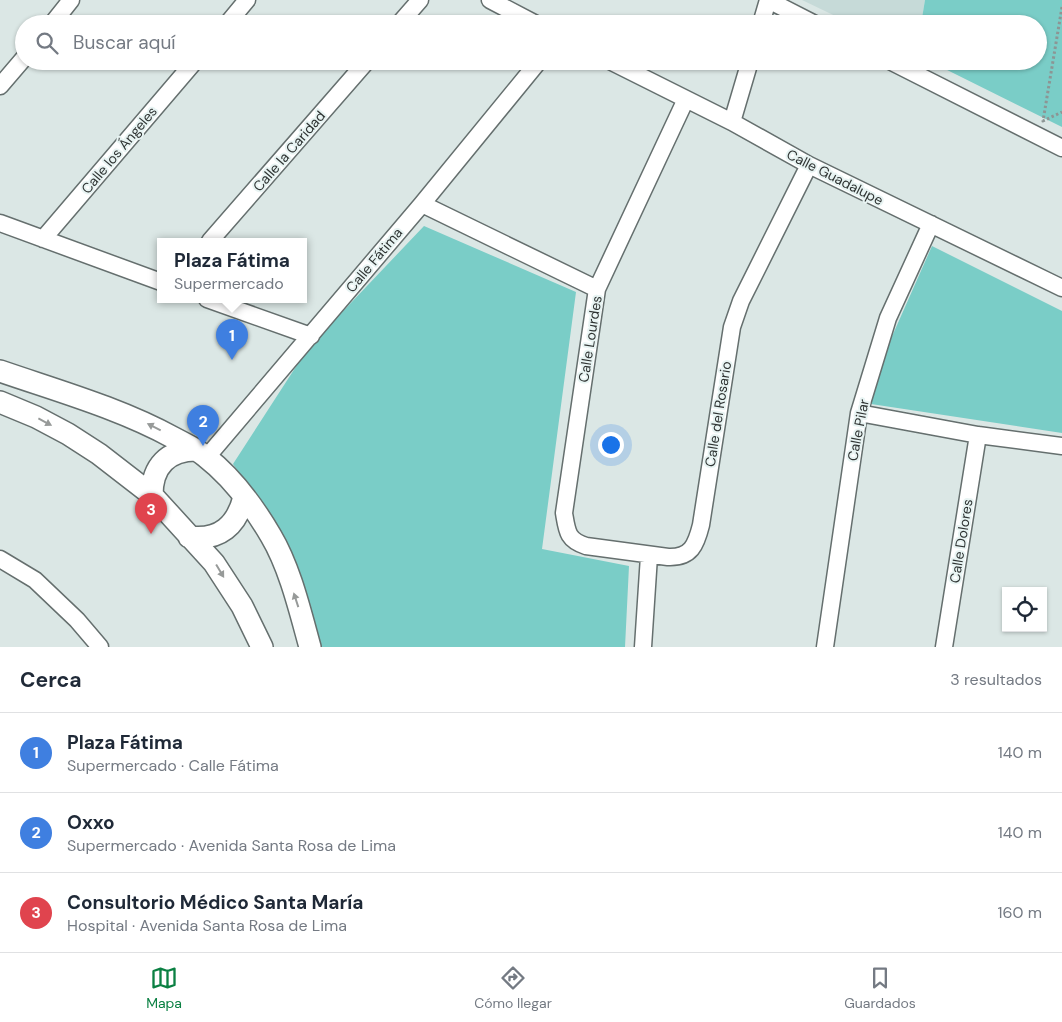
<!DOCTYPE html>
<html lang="es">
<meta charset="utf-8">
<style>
body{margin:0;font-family:"DM Sans",sans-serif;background:#f6f6f7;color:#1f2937}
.controls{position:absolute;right:15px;bottom:15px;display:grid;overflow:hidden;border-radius:0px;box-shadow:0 1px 4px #0004}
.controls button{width:45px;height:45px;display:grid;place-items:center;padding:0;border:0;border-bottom:1px solid #e0e1e3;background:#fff;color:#1f2937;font:25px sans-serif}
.you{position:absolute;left:610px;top:444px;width:18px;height:18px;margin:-12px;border:4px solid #fff;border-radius:50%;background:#1a73e8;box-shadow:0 0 0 8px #1a73e833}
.badge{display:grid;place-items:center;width:32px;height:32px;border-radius:50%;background:#0b8043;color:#fff;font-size:16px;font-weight:700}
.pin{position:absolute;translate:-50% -41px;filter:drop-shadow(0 1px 2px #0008)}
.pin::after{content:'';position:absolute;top:26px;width:18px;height:15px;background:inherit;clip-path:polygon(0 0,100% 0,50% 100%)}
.popup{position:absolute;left:157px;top:238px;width:150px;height:65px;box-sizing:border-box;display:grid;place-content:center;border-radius:0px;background:#fff;filter:drop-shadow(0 1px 4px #0005);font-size:16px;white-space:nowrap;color:#747a83}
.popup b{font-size:19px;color:#1f2937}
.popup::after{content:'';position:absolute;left:50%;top:100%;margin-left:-10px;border:10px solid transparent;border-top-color:#fff}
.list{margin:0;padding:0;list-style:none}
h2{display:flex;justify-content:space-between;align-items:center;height:65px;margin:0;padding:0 20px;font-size:21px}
h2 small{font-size:16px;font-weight:400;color:#747a83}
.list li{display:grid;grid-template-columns:32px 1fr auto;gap:15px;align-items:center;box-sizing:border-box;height:80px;padding:0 20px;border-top:1px solid #e0e1e3}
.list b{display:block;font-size:19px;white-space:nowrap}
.list p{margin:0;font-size:16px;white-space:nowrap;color:#747a83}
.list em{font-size:16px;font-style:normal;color:#747a83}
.icon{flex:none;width:28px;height:28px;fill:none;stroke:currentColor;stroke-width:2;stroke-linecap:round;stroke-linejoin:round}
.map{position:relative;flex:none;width:1062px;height:647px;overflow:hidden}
.search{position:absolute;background:#fff;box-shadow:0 1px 4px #0004;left:15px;right:15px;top:15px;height:55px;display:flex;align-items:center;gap:12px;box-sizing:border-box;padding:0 18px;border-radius:28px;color:#747a83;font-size:19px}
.sheet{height:305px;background:#fff}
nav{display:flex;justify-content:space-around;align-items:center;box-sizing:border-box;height:70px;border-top:1px solid #e0e1e3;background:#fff;font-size:14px;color:#747a83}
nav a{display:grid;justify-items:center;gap:2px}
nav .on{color:#0b8043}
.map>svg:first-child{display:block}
</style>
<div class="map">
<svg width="1062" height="647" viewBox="0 0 1062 647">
<rect width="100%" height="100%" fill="#dbe7e5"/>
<path fill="#c6dad8" d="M802,0h123l-4,24h-69z"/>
<path fill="#7acdc7" d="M925,0h137v127l-133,-66h109v-37h-117z
M424,226l152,66 -34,257 87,17 -4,81h-304l-27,-90 -61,-93 75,-116z
M932,246l130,65v122l-191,-29 11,-45z"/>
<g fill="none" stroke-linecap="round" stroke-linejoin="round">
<defs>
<path id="minor" d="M490,0l46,24
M768,0l47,24
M52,24l19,-24
M227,24l20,-24
M399,24l21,-24
M761,24l7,-24
M610,61l122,61 77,43 253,123
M890,61l172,87
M0,86l24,-28
M686,99l-89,190 -33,224c3,18 3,27 22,33l82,11c23,1 28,-12 33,-32l31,-198 9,-26 68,-136
M732,122l18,-61
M422,204l175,85
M0,223l161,59
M43,239l152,-178
M210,241l157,-180
M207,299l104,37
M859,413l119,22 84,11
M207,457l215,-253 117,-143
M0,559l35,21 42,40 23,27
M643,647l6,-91
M825,647l34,-234 29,-95 43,-94
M944,647l34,-212"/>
<path id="tertiary" d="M0,371c58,20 119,37 174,67 11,6 23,11 32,19 27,21 48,50 65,79 19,32 29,75 39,111
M0,402l36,15 32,17 31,20 53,41 62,68 28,43 20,41
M152,495c0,-29 16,-45 44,-45
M189,537c31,4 48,-12 55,-40"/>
</defs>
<use href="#minor" stroke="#656f6e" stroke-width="19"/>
<use href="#tertiary" stroke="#656f6e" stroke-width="24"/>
<path stroke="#8c9594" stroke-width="3" stroke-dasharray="2.5 2.5" stroke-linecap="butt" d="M1062,7l-19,114 19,-9"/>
<use href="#minor" stroke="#fff" stroke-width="16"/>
<use href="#tertiary" stroke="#fff" stroke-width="21"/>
</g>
<defs><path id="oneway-solid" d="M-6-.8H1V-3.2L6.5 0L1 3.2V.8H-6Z" transform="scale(1.25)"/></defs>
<g fill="#979a99">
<use href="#oneway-solid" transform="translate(45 422) rotate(28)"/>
<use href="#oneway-solid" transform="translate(154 427) rotate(-153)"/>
<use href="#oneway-solid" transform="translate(220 571) rotate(59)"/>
<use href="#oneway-solid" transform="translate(296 600) rotate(-108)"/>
</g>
<g text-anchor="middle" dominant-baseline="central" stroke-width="4" stroke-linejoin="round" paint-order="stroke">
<g font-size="14" fill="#2f3433" stroke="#e8f4f3">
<text transform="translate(119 150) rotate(-50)">Calle los Ángeles</text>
<text transform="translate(289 151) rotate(-49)">Calle la Caridad</text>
<text transform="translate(835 177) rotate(27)">Calle Guadalupe</text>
<text transform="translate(374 260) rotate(-50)">Calle Fátima</text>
<text transform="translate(590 339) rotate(-81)">Calle Lourdes</text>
<text transform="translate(718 414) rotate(-81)">Calle del Rosario</text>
<text transform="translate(858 430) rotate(-79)">Calle Pilar</text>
<text transform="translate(961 541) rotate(-81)">Calle Dolores</text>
</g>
</g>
</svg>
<div class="controls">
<button><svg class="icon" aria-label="locate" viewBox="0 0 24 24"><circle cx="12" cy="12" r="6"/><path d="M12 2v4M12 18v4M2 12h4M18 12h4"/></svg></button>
</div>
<div class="you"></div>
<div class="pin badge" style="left:232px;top:360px;background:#3f7fe0">1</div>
<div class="popup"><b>Plaza Fátima</b>Supermercado</div>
<div class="pin badge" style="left:203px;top:446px;background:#3f7fe0">2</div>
<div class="pin badge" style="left:151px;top:534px;background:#e0444e">3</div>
<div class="search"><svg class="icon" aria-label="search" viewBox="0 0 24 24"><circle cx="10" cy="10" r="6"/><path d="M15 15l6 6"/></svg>Buscar aquí</div>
</div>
<section class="sheet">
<h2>Cerca<small>3 resultados</small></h2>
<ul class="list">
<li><span class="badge" style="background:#3f7fe0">1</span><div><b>Plaza Fátima</b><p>Supermercado · Calle Fátima</p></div><em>140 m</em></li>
<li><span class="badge" style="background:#3f7fe0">2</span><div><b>Oxxo</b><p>Supermercado · Avenida Santa Rosa de Lima</p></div><em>140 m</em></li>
<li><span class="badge" style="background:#e0444e">3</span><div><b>Consultorio Médico Santa María</b><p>Hospital · Avenida Santa Rosa de Lima</p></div><em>160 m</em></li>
</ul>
</section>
<nav>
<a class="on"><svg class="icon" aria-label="map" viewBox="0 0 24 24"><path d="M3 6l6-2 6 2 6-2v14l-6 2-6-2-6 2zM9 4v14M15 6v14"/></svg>Mapa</a>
<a><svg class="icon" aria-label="directions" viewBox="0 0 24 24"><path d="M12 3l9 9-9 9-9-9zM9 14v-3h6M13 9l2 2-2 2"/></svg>Cómo llegar</a>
<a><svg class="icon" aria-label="saved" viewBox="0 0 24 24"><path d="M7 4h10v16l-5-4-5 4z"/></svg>Guardados</a>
</nav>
